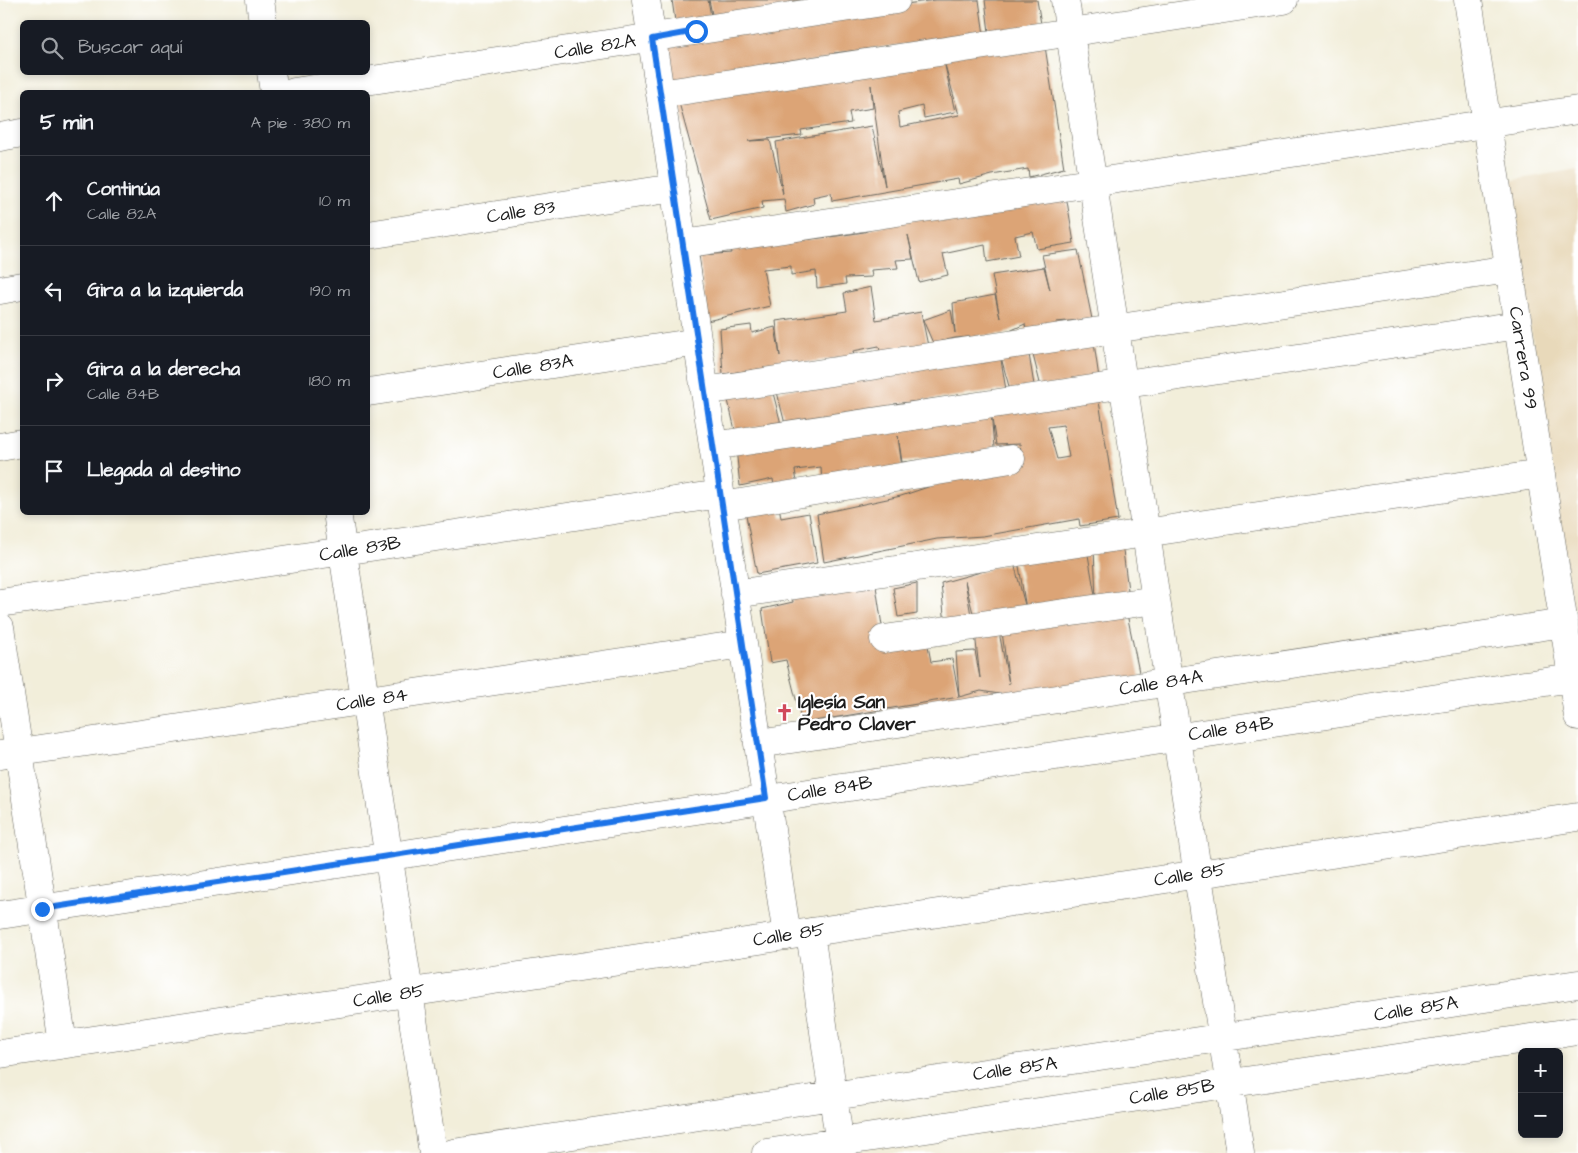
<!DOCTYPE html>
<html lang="es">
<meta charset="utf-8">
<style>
body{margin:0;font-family:"Architects Daughter",sans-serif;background:#20242c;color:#f1f3f6}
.controls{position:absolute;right:15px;bottom:15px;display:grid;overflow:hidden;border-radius:8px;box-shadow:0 2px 8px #0003}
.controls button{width:45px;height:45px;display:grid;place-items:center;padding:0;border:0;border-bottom:1px solid #363941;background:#171b24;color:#f1f3f6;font:25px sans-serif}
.stop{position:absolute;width:15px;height:15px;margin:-11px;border:4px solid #1a73e8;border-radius:50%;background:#fff}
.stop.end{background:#1a73e8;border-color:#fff;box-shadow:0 1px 5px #0008}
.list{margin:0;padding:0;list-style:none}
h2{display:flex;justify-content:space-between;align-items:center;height:65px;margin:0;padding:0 20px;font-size:21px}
h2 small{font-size:16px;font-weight:400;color:#9ea1a6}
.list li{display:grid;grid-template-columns:32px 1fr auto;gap:15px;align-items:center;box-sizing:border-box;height:90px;padding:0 20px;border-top:1px solid #363941}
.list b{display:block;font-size:19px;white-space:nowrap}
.list p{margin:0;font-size:16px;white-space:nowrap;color:#9ea1a6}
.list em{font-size:16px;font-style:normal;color:#9ea1a6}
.icon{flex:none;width:28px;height:28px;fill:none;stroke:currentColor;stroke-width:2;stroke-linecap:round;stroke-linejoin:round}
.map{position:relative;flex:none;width:1578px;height:1153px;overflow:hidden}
.search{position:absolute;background:#171b24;box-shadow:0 2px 8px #0003;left:20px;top:20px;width:350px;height:55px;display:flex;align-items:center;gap:12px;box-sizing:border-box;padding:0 18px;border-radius:8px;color:#9ea1a6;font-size:19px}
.panel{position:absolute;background:#171b24;box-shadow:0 2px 8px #0003;left:20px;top:90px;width:350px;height:425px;border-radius:8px}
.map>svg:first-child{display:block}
</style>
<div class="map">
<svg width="1578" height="1153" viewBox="0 0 1578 1153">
<rect width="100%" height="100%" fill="#fff"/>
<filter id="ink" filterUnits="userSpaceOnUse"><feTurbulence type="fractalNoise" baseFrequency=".02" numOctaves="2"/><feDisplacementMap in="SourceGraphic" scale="10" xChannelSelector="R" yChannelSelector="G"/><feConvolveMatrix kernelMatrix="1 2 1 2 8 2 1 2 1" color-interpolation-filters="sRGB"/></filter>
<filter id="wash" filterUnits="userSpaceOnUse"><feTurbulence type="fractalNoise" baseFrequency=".0096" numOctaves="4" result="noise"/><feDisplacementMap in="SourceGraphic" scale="20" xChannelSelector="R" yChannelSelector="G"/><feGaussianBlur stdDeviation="1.12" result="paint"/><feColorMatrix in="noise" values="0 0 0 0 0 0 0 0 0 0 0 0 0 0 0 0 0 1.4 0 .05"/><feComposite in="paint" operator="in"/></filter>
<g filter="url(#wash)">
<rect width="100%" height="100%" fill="#f2eeda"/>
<path fill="#e8d9ba" d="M1578,169v474l-69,-462z"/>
<g id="blocks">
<path fill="#dca476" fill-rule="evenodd" d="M672,0h36l3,16 -36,5z
M709,0h123l-119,19z
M936,0h43l5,35 -150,18v4l-161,31 -9,-52z
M985,0h52l4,24 -52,8z
M1044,40l20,128 -35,9 -1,-8 -36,6 -33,9 -1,-5 -126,22 -1,-8 -18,4 1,7 -28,8 -2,-13 -22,2 1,7 -52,12 -33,-121zM944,61l15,54 -59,12 -2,-15 24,-6 2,12 31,-6zM871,85l14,101 -13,-60 -96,16 7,52 -13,-54 -22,1 54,-6 -1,-5 50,-7 -2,-11 24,-4z
M1066,195l8,48 -37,6 -4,-17 -18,4 4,20 -32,6 -2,-17 -42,9 5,21 -29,7 -11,-47 5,24 -17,1 2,8 -27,2 1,7 -27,1 1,6 -29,4 -1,-17 -25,4v-9l-28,3 7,37 -63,15 -8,-66 32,-2 -1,-4 107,-13 27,-4 23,-8z
M1078,250l14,69 -36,3 2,6 -32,3 -1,-7 -22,10 -48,4 -22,5 -10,-23 28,-10 4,23 -2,-30 42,-8 5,23 -8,-43 52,-8 6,23 -8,-35z
M871,287l5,33 45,-8 7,34 -48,6 -1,-6 -26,5 1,5 -131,18 -3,-45 31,-4 1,8 23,-6 5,29 -4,-35 71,-10 -3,-18z
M1093,336l6,42 -58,9 -10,-40z
M1027,342l7,43 -24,5 -10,-36 6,36 -112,14 1,3 -110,17 -8,-32z
M772,389l9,35 -46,6 -8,-34z
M1098,395l20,125 -38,6 -1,-7 -96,17 -46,3 -113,23 -7,-48 84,-18 48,-16 74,-16 -3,-20 -24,1 -5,-33 4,47 -24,2 -2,-9 -21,6 -46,4 -4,-26 5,40 -81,9 -1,-18 -26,3 3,18 -23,6 -2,-15 -33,7 -4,-38zM1063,425l6,32 -12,2 -9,-32z
M778,499l3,19 28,-5 8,50 -60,11 -13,-69z
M1122,543l7,55 -153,27 -11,-44 7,40 -27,4 -4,-42 47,-13v-2l26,-5 12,46 -8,-49 69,-11 9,52 -2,-54z
M917,583v31l-19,3 -5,-29z
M876,586l9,60 42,-6 4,22 21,-3 7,37 -3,-44 19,-1 5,27 -5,-45 24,-1 10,52 -7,-52 124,-23 14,68 -129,19 -30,-5 -22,6 -157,26 -16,-63 -16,3 -8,-54 31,-7 -1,-7z"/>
</g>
</g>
<g filter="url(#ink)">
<use href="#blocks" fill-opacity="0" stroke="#67665e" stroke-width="1"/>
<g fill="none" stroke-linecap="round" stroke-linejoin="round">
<defs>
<path id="minor" d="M260,0l3,22
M646,0l141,936
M1065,0l175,1153
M1468,0l110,716
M271,72l3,20
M294,92l602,-92
M660,94l624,-94
M0,137l22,-4
M368,235l306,-47
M683,244l895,-134
M0,290l22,-4
M705,391l804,-122
M368,392l330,-50
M713,446l805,-121
M0,447l22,-4
M722,506l289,-47
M337,512l96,641
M735,594l806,-120
M0,603l720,-109
M0,627l63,417
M884,639l272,-39
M758,744l806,-121
M0,755l743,-111
M0,915l1572,-237
M810,932l31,221
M0,1054l1578,-237
M453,1153l1125,-169
M766,1153l812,-122"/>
</defs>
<use href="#minor" stroke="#67665e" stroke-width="29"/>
<use href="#minor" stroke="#fff" stroke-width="28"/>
</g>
</g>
<g fill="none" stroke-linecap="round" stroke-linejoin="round" filter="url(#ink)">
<path stroke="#1a73e8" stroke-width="6" d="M42,909l724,-111 -114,-759 44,-8"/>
</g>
<defs>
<symbol id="church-bare" viewBox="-9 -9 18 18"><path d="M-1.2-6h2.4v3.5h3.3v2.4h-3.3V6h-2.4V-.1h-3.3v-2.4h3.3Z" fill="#d1495b" stroke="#fff" stroke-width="2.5" paint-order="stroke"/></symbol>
</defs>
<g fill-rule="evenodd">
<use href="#church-bare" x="772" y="700" width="25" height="25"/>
</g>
<g text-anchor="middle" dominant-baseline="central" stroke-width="4.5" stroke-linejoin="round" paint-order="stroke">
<g font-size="19" fill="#1c1c1c" stroke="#fff">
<text transform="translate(595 47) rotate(-9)">Calle 82A</text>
<text transform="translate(521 212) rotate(-9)">Calle 83</text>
<text transform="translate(1523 358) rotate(81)">Carrera 99</text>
<text transform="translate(533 367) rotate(-9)">Calle 83A</text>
<text transform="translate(360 549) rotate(-9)">Calle 83B</text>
<text transform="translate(1161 683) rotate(-9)">Calle 84A</text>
<text transform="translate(372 700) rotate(-9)">Calle 84</text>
<text transform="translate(1231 729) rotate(-8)">Calle 84B</text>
<text transform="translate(830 789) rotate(-9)">Calle 84B</text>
<text transform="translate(1190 875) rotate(-9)">Calle 85</text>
<text transform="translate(789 935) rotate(-9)">Calle 85</text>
<text transform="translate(389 996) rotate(-9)">Calle 85</text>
<text transform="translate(1416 1009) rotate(-9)">Calle 85A</text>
<text transform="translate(1015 1069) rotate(-8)">Calle 85A</text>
<text transform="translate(1172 1092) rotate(-9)">Calle 85B</text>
</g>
<g font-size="19" font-weight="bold" fill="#1c1c1c" stroke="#fff" text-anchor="start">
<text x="798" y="702">Iglesía San<tspan x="798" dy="22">Pedro Claver</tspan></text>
</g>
</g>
</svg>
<div class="controls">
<button>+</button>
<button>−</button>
</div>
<div class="stop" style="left:696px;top:31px"></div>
<div class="stop end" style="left:42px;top:909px"></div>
<div class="search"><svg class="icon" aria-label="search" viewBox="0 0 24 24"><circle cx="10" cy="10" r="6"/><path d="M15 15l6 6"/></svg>Buscar aquí</div>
<section class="panel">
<h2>5 min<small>A pie · 380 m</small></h2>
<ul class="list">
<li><svg class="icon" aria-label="ahead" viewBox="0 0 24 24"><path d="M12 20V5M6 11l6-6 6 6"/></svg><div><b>Continúa</b><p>Calle 82A</p></div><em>10 m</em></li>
<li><svg class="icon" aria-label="left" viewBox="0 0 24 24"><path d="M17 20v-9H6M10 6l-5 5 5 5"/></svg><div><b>Gira a la izquierda</b></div><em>190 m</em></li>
<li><svg class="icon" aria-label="right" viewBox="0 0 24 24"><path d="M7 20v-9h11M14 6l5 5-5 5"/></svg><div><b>Gira a la derecha</b><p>Calle 84B</p></div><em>180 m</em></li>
<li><svg class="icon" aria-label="arrive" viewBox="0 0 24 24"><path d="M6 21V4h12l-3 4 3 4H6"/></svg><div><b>Llegada al destino</b></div></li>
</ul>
</section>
</div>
